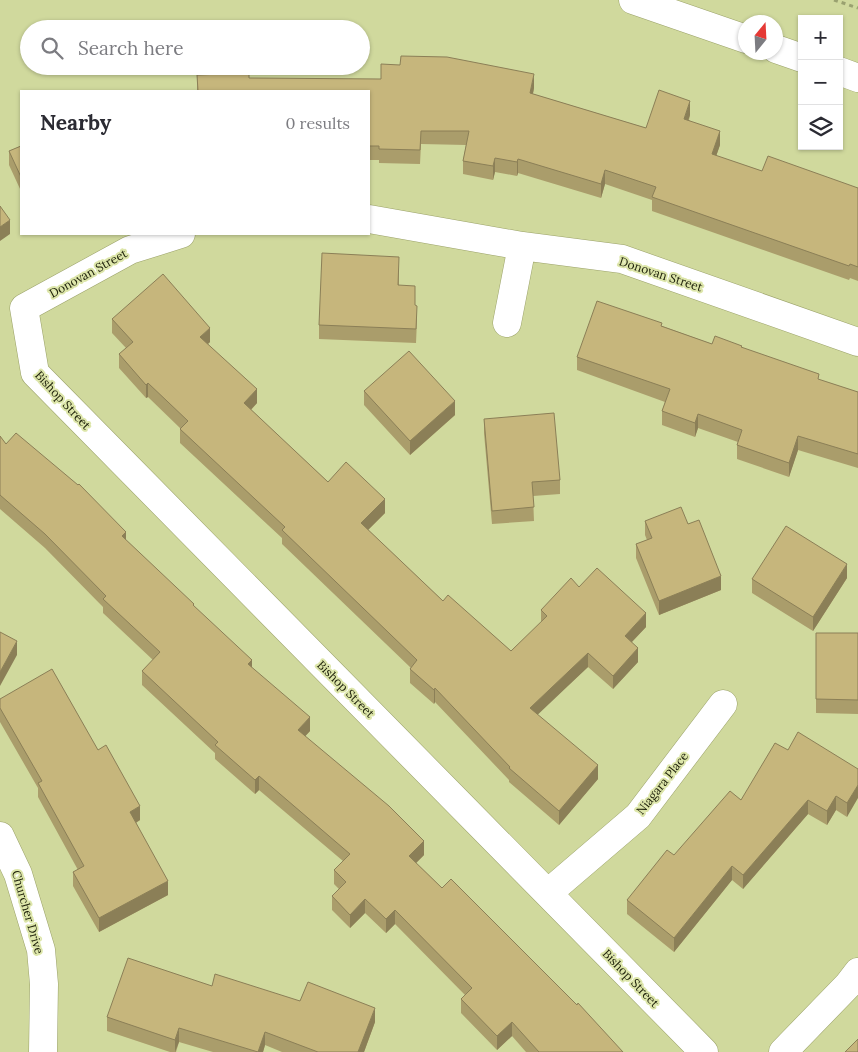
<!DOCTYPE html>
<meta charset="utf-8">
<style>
body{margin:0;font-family:Lora,serif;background:#f7f7f7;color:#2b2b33}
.controls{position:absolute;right:15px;top:15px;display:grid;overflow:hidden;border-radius:0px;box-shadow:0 1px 4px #0004}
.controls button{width:45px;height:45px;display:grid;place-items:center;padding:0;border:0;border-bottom:1px solid #e1e1e2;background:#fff;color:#2b2b33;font:25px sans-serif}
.compass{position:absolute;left:738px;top:15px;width:45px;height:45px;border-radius:50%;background:#fff;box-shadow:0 1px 4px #0004;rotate:18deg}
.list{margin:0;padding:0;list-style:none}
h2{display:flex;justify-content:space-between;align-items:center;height:65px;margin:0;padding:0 20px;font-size:21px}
h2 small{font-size:16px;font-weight:400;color:#7c7c81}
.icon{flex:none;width:28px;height:28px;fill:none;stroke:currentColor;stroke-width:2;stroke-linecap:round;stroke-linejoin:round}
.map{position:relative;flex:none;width:858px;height:1052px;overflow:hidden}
.search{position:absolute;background:#fff;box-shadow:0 1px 4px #0004;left:20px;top:20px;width:350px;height:55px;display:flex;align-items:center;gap:12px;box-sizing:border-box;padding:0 18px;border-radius:28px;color:#7c7c81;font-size:19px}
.panel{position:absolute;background:#fff;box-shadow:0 1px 4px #0004;left:20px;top:90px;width:350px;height:145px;border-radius:0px}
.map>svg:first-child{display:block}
</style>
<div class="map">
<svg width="858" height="1052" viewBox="0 0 858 1052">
<rect width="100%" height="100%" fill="#d0d99d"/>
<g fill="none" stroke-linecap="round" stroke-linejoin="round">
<defs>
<path id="minor" d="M633,0l113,39
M776,49l26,9
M839,71l19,7
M369,219l153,27 100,13 236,83
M181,234l-51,16 -106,58 11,65 669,679
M507,323l15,-77
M0,836l18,38 23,76 3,34 -1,68
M548,893l90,-77 85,-112
M783,1052l65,-67 10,-13"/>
</defs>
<use href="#minor" stroke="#9ba269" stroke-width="29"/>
<path stroke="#9aa170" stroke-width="3" stroke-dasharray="4 4" stroke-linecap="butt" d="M834,0l24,8"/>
<use href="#minor" stroke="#fff" stroke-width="28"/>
</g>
<path fill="#aa9d6b" d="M197,75l52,3 285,10 -1,6 113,34 44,-13 -1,5 31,25 -4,11 46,15 96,17v93l-8,-3 -1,2 -197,-69v-11l-47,-16 -4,14 -83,-25 -1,3 -22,-4 -2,8 -30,-6v-13l3,-16 -45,-1 -1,20 -41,-1v-3h-10v-69h-172z
M21,146v45l-12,-26v-14z
M399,271v14l16,21 2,14 -1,23 -97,-4v-14z
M112,319l98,23 -2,2 49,59 -6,7 77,72 57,31 -17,17 75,71 68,50 30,-28v-13l38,-23 67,40 -14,15 6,20 -25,27 -25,-22 -51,47 61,65 -39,46 -50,-43v-2l-74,-78 -1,2 -24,-21v-14l1,-1 -129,-124v-6l-102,-95v-14h1l-33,-32 -2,1 -27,-30v-14l7,-6 -14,-15z
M662,326l50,18 30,4 77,32 39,12v76l-60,-18 -9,27 -52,-18v-14l1,-3 -40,-14 -3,9 -33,-12v-14l3,-9 -88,-32v-13z
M364,391l91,24 -45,40 -46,-50z
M484,419l76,61v14l-27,2 1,25 -42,3 -8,-91z
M0,436l6,8 120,96 68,66 58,62 58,63 -5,5 119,119 -8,8 26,25 181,164h-97l-14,-16 -15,14 -36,-37v-14l4,-4 -70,-71 -9,9 -21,-20 -15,15 -18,-18v-14l7,-7 -5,-5v-14l9,-9 -84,-71 -4,4 -40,-35v-6l-73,-68v-14l11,-11 -50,-47v-6l-58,-59 -45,-39z
M645,521l43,3 33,66 -62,25 -23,-57v-14l11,-4 -2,-5z
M847,578l-34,53 -61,-38v-14z
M816,633h42v81l-42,-1z
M0,699l98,51 42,70 -4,3 32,72 -69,37 -26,-46v-14l5,-2 -40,-73v-9l-38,-66z
M788,750l70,19 -11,48 -11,-7 -9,15 -19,-11 -65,75 -11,-9 -58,72 -47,-38v-14l47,-45 67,-55z
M212,986l88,15 75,21 -11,30h-82l-17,-7 -2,7h-50l-34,-10 -3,10h-6l-63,-21v-14z"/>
<path fill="#8b7f57" d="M534,74v14l-4,19v-14z
M690,101v14l-6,17v-13z
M720,131v14l-8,23v-14z
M495,158v14l-2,8v-14z
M518,159v14l-1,3v-14z
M605,170v14l-4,14v-14z
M10,220v14l-10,7v-14z
M210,328v14l-10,9v-14z
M148,383v14l-2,1v-13z
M257,389v14l-13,14v-14z
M455,401v14l-45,40v-14z
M698,414v14l-3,9v-14z
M798,436v14l-9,27v-14z
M385,499v14l-24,24v-14z
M126,532v14l-4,-10z
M847,564v14l-34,53v-14z
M721,576v14l-62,25v-14z
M646,613v14l-21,22v-13z
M17,641v14l-17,31v-14z
M638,648v14l-25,27v-13z
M588,653v14l-58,55v-14z
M252,660v14l-4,-10z
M435,688v14l-1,2v-14z
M310,717v14l-12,13v-14z
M598,765v14l-39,46v-14z
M259,776v14l-4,4v-14z
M858,785v13l-11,19v-14z
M836,796v14l-9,15v-14z
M808,800v14l-65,75v-14z
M140,806v14l-10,6v-14z
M424,841v14l-15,15v-14z
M732,866v14l-58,72v-14z
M168,881v14l-69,37v-14z
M365,899v14l-15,15v-13z
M395,910v14l-9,9v-14z
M375,1008v14l-11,30h-6z
M512,1022v14l-15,14v-14z
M179,1028v14l-4,10v-12z
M265,1032v13l-2,7h-5z"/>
<path fill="#c6b67c" stroke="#8b7f57" d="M401,56l46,1 87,17 -4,19 116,35 13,-38 31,11 -6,18 36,12 -8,23 50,17 6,-15 90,32v79l-8,-3 -1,2 -197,-69 4,-10 -51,-17 -4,14 -83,-25 -1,3 -22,-4 -2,8 -30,-5 6,-30h-48l-1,19 -41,-1v-3h-10v-55h-171l-1,-16 52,-2v5l132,1v-15l19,1z
M21,146v31l-12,-26z
M0,206l10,14 -10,7z
M322,253l77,4 -1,28 17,1v19l2,1 -1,23 -97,-4z
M163,274l47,54 -10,9 57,52 -13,14 84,79 18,-20 39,37 -24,24 82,78 5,-6 63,56 36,-35 -6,-6 30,-32 8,9 18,-19 49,45 -21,23 13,12 -25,28 -25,-23 -58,55 68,57 -39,46 -50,-43 1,-1 -75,-79 -1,2 -24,-21 7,-9 -135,-130 3,-3 -105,-98 8,-8 -40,-38 -2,2 -27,-31 14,-12 -21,-23z
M597,301l65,22 -1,3 51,18 3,-8 27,10 -1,1 78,27 -1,5 40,13v62l-60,-18 -9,27 -52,-18 5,-15 -44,-16 -3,9 -33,-12 8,-22 -93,-32z
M409,351l46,50 -45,40 -46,-50z
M554,413l6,67 -28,2 2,25 -42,4 -8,-92z
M16,433l62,52 1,-1 47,48 -4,4 72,68 -1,1 59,55 -4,4 62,53 -12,13 91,76 35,35 -15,15 33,32 9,-9 126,126 1,-2 45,49h-84l-27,-30 -15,14 -36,-37 11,-11 -77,-78 -9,9 -21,-20 -15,16 -18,-19 14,-14 -12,-12 16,-16 -91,-78 -4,4 -40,-35 3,-3 -76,-71 18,-19 -57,-53 3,-3 -61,-62 -45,-39v-59l6,8z
M681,507l7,17 11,-4 22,56 -62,25 -23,-57 16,-6 -7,-17z
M786,526l61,38 -34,53 -61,-38z
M0,632l17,9 -17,31z
M816,633h42v67l-42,-1z
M52,669l46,81 8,-5 34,61 -10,6 38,69 -69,37 -26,-46 11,-6 -46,-83 4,-2 -42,-73v-9z
M798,732l60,37v16l-11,18 -11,-7 -9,15 -19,-11 -65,75 -11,-9 -58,72 -47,-38 40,-50 7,5 56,-64 11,9 34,-57 13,7z
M128,958l84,28 3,-12 85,27 8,-19 67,26 -17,44h-40l-53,-20 -7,20 -79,-24 -4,12 -68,-23z
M858,1039v13h-13z"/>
<g text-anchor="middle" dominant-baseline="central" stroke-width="4" stroke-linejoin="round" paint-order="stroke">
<g font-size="12" fill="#20230c" stroke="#dde6aa">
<text transform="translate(88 273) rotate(-29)">Donovan Street</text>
<text transform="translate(661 274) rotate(18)">Donovan Street</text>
<text transform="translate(63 400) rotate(47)">Bishop Street</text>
<text transform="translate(346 689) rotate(45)">Bishop Street</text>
<text transform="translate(662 783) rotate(-52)">Niagara Place</text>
<text transform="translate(28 912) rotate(74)">Churcher Drive</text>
<text transform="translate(631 978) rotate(46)">Bishop Street</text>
</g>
</g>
</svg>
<div class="controls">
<button>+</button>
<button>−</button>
<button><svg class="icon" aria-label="layers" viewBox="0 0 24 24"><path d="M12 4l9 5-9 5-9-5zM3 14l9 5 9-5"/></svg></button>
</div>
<svg class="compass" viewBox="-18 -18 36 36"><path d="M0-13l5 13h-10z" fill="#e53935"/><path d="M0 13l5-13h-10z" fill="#7c7c81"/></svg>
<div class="search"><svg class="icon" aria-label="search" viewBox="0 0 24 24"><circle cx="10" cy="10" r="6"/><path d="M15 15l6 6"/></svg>Search here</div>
<section class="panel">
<h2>Nearby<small>0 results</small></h2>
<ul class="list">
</ul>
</section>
</div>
